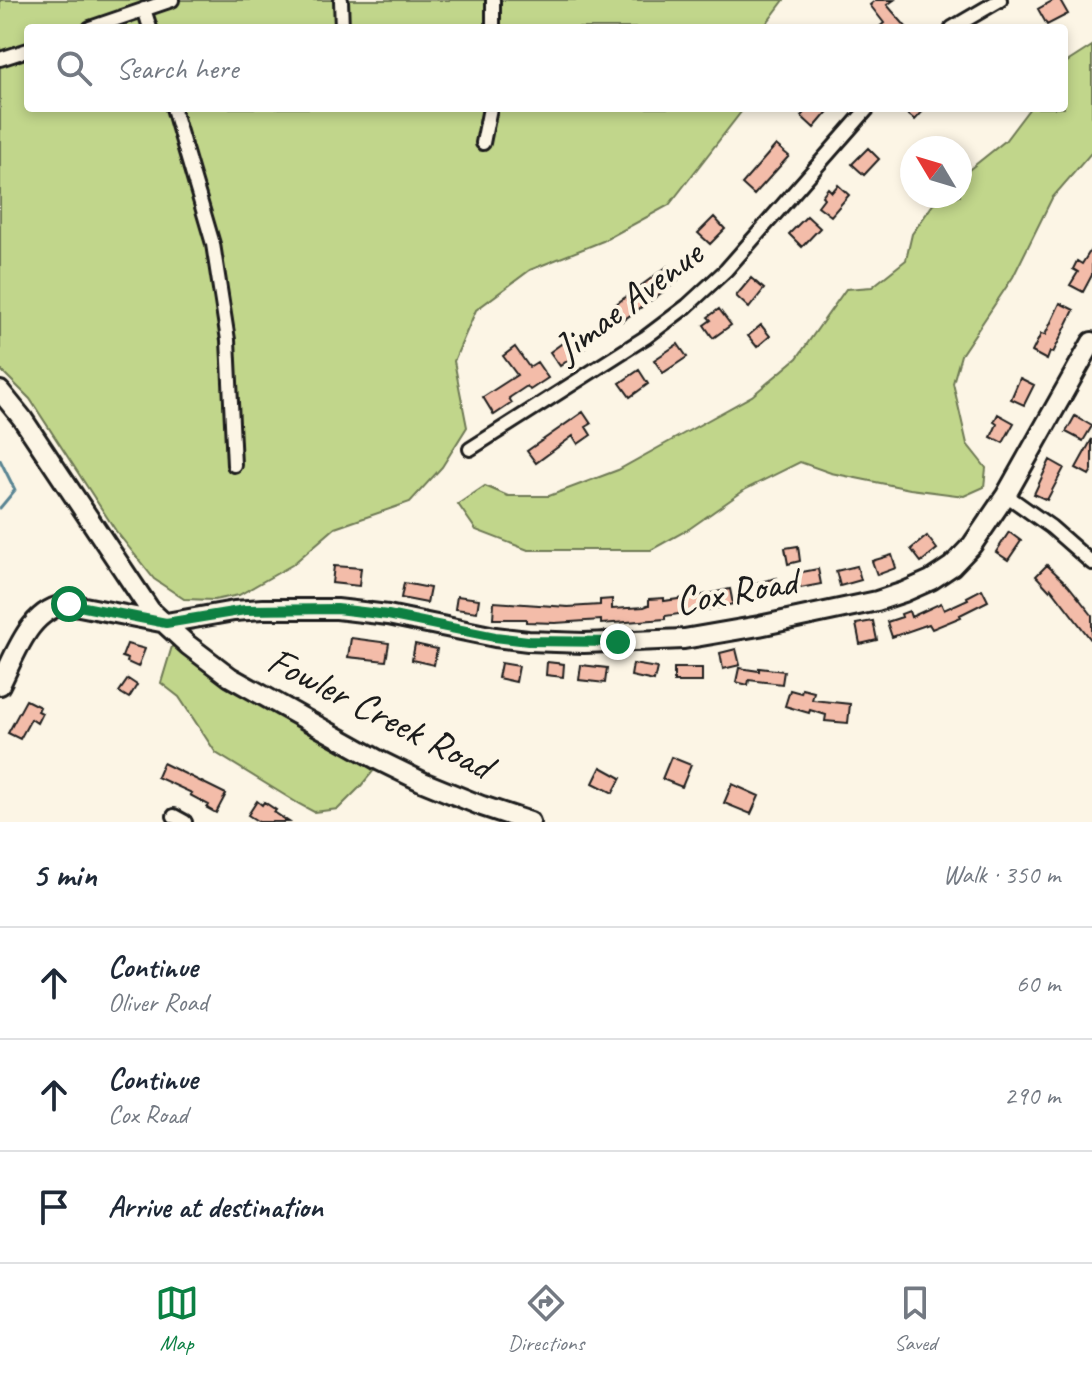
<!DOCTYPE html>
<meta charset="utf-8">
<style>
body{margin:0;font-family:Caveat,sans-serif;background:#f2f2f3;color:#1f2937}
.compass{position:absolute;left:900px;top:136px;width:72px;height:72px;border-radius:50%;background:#fff;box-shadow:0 4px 12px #0003;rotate:308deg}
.stop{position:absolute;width:24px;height:24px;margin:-18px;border:6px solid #0b8043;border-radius:50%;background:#fff}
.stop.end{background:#0b8043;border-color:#fff;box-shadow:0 2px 8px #0008}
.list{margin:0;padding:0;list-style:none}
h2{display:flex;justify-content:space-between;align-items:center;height:104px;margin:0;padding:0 32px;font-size:34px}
h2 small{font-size:26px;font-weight:400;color:#747a83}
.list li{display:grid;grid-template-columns:52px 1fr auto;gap:24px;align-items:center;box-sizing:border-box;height:112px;padding:0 32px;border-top:2px solid #e0e1e3}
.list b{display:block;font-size:30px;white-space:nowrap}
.list p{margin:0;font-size:26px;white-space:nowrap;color:#747a83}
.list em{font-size:26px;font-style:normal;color:#747a83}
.icon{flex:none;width:44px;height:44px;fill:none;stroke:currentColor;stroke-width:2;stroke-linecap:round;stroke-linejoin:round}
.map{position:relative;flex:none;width:1092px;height:822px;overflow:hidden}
.search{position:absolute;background:#fff;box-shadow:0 4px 12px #0003;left:24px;right:24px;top:24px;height:88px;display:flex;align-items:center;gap:20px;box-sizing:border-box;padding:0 28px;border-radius:8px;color:#747a83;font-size:30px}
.sheet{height:440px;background:#fff}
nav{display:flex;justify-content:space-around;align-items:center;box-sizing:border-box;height:112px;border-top:2px solid #e0e1e3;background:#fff;font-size:22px;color:#747a83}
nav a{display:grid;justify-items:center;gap:4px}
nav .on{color:#0b8043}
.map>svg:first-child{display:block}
</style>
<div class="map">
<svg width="1092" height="822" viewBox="0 0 1092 822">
<rect width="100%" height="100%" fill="#fcf5e5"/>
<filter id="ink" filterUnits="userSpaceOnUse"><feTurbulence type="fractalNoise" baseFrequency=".0125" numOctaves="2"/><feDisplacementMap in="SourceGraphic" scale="16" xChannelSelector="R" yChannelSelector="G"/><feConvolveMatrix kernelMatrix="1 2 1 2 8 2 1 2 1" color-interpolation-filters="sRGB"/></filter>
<g filter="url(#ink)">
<path fill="#c1d68b" stroke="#6e7954" stroke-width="2" d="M0,0h784l-21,28h-735v80h712l1,4 -72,93 -66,36 -73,29 -54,40 -22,51 13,66 -25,40 -32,35 -75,26 -43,37 -53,30 -25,5 -30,-1 -30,-20 -38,-48 -86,-132 -30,-30z
M1092,46v106l-40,46 -39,79 -52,78 -8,28 14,61 19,24 -2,19 -20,9 -54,-7 -79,-16 -31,-11 -54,27 -57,40 -38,21h-123l-52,-20 -18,-26 27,-18 23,10h41l69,-26 65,-36 69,-38 45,-38 49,-69 26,-2 34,-27 6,-26 27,-38h21v-19l45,-36 25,-33h34v-44z
M173,643l90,62 111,65 -14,17 -22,22 -24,3 -15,-8 -83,-51 -37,-56 -18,-14z"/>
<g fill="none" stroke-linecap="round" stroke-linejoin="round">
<path stroke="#598493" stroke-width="3" d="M0,460l15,30 -15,18"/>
</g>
<path fill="#f3bca9" stroke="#1c1c1c" stroke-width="2" d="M876,0h18l-7,5 20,23h-29l6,-5 -14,-18z
M1054,0h6l8,14 -21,11 -9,-16z
M808,108h23l-17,20 -13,-12z
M900,108h26l-11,12z
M776,145l13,11 -35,39 -12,-11z
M868,148l11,11 -15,16 -12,-11z
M838,185l11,10 -18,21 -13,-10 6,-8 -2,-2 6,-8 4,4z
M807,216l13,12 -18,19 -13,-13z
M714,217l11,12 -15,15 -12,-11z
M1092,248v27l-9,17 -13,-7 8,-13 -5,-3 4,-8 5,3z
M668,266l10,15 -56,40 -10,-14z
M751,278l13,11 -15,19 -13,-12z
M1060,303l14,7 -21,43 -3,-1 -3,8 -15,-8 9,-18 4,1z
M719,309l12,16 -18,13 -9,-13 7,-5 -3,-3z
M761,325l9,11 -13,11 -9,-11z
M575,334l10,14 -25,18 -10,-14z
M678,344l9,13 -24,16 -9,-13z
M515,347l14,20 8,-5 11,16 -18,12 -3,-4 -18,12 3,5 -18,12 -11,-18 34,-22 -14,-19z
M639,370l9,14 -18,13 -10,-14z
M1020,378l14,7 -10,20 -13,-6z
M583,412l8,12 -5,3 5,8 -13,9 -5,-8 -37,27 -9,-12z
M998,414l16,9 -11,20 -12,-6 6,-13 -3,-2z
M1075,416l17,10 -9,15 -17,-9z
M1092,439v31l-3,5 -13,-7z
M1050,460l14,8 -17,32 -13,-6z
M1009,532l12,9 -13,19 -12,-8z
M927,536l10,13 -16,13 -10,-13z
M798,546l2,15 -12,3 -3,-16z
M892,555l4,13 -19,7 -5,-14z
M1047,565l21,20 24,30v26l-41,-53 -2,2 -13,-14z
M334,566l27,2 -2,18 -27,-3z
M857,566l4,14 -21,6 -4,-15z
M818,569l3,15 -21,4 -3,-15z
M777,578l3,14 -21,5 -3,-14z
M404,583l26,5 -3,15 -26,-5z
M730,589l3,15 -21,5 -47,7v3l-64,5v-4l-46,3 -29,-1v-3h-33l1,-17 74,5 32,-2v-5l12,-1v10l32,-2 5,-2v-6l15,-1v3l35,-5z
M982,589l6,12 -28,14 1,2 -29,12 -3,-5 -37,13 -5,-15 15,-5 -1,-3 8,-3 2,6 30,-14 3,7 24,-11 -1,-2z
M457,596l22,3 -2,13 -22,-3z
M873,621l4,19 -17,4 -4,-20z
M351,638l38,5 -3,18 -38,-4z
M127,644l18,5 -7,18 -11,-5 1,-3 -6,-2z
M415,644l22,5 -3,16 -22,-5z
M736,649l4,16 -17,4 -3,-16z
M547,662l17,2 -1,13 -17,-2z
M501,663l18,3 -3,16 -18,-4z
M633,664l24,4 -3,13 -23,-5z
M581,665l26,3 -2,15 -26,-3z
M674,668h28v14h-28z
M739,668l20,3v-3l25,3 -2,13 -33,-4 -1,5 -12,-3z
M128,679l9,6 -8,13 -10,-6z
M802,689l12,3 -2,8 38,4 -2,19 -23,-2 1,-6 -16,-5 -1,3 -24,-7 5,-16 11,3z
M26,700l14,7 -2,4 4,2 -5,10 -6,-4 -11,20 -12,-6z
M671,757l20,8 -9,22 -20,-8z
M163,763l63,31 -10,19 -9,-5 2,-3 -19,-10 2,-2 -35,-16z
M601,767l20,11 -8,15 -20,-10z
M732,784l27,12 -8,18 -27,-11z
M257,801l5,4 2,-3 12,8 -2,2 15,10h-30l-11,-7z"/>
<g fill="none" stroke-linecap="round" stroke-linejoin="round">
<defs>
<path id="street" d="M341,0l1,28
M493,0v28
M144,9l6,19
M90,28l82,-28
M952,28l48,-28
M0,59l28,-9
M173,108l40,136 15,96 6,125
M483,143l7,-35
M470,449l176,-112 41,-31 39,-36 142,-162
M1006,495l45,32 41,36
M174,816l11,6"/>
<path id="secondary" d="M0,391l22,27 128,192 38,35 42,32 150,84 43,21 59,24 48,16
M0,685c16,-31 29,-77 69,-81l97,19 68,-12 29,-2h74l51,6 107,22 33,4 56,2 100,-4 75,-13 118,-25 27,-9 27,-12 21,-14 20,-21 34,-50 86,-153"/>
</defs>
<use href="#street" stroke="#1c1c1c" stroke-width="18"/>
<use href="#secondary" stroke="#1c1c1c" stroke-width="24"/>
<use href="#street" stroke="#fcf5e5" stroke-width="12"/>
<use href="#secondary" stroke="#fcf5e5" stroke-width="18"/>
</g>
</g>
<g fill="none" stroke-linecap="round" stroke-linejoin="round" filter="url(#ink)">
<path stroke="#0b8043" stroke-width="10" d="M69,604l97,19 79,-13 92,-1 51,6 107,22 33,4 90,1"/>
</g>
<g text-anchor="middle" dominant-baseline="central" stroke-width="8" stroke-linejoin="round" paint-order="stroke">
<g font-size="40" fill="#1c1c1c" stroke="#fcf5e5">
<text transform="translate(628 301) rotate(-37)">Jimae Avenue</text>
<text transform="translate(736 591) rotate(-10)">Cox Road</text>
<text transform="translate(380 713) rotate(27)">Fowler Creek Road</text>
</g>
</g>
</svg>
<svg class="compass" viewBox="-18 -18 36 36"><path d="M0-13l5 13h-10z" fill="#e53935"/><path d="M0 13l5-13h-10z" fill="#747a83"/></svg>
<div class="stop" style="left:69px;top:604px"></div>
<div class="stop end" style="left:618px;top:642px"></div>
<div class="search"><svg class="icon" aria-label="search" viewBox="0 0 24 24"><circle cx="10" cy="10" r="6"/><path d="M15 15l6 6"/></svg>Search here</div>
</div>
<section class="sheet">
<h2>5 min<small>Walk · 350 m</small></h2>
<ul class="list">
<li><svg class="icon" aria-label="ahead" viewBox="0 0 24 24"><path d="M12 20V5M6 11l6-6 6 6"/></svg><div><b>Continue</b><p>Oliver Road</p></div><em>60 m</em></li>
<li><svg class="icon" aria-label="ahead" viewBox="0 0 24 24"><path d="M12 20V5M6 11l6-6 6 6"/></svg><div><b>Continue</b><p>Cox Road</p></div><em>290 m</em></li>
<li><svg class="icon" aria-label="arrive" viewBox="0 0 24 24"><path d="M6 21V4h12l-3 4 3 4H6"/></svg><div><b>Arrive at destination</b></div></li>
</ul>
</section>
<nav>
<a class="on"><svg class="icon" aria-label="map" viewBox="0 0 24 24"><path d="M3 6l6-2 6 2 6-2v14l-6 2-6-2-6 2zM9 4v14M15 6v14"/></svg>Map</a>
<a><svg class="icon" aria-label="directions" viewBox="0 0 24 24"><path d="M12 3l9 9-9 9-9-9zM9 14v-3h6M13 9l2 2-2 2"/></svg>Directions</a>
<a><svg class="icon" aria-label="saved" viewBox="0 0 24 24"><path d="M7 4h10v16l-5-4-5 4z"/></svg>Saved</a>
</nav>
